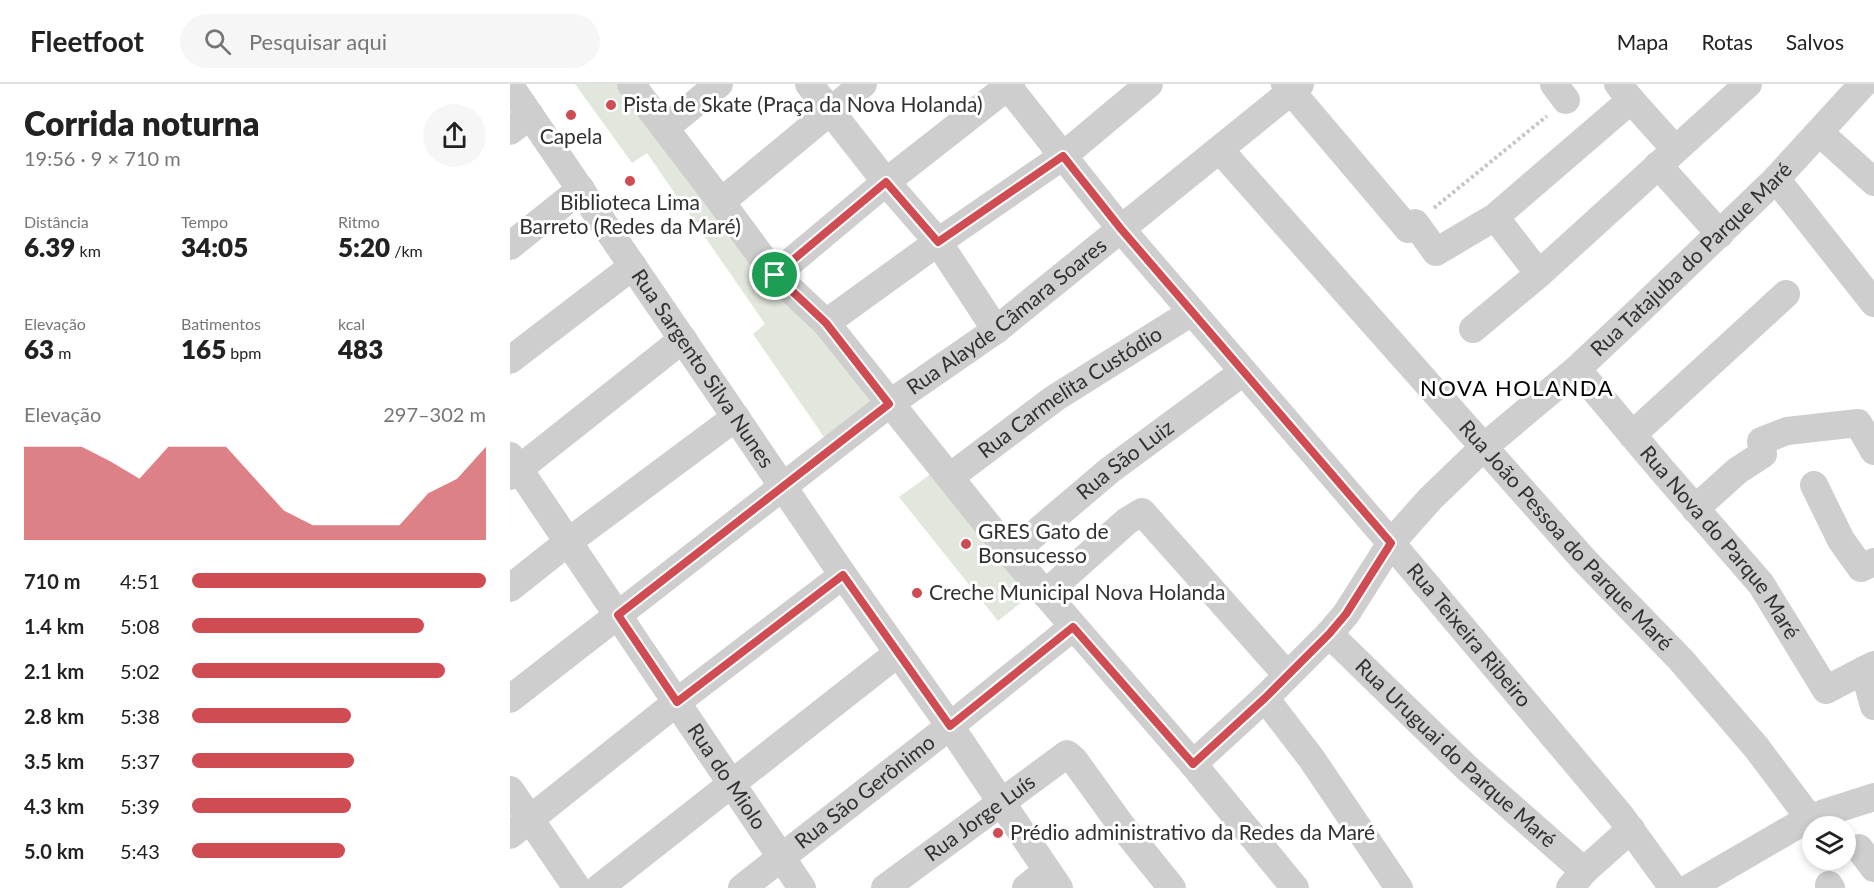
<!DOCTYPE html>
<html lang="pt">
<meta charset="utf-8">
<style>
body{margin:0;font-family:Lato,sans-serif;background:#f6f6f6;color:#222;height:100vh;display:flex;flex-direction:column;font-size:22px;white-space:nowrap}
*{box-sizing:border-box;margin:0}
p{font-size:20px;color:#767676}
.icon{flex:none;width:33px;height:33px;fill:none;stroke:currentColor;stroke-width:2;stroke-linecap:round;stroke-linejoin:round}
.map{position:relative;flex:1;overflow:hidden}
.drawer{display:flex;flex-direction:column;background:#fff;width:510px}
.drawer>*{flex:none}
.buttons{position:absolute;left:1292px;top:732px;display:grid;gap:12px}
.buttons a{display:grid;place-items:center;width:54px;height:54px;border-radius:50%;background:#fff;box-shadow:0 3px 9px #0003;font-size:30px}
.pin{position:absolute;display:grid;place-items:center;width:51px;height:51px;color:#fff;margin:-26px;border:3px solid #fff;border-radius:50%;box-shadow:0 2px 6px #0007}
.round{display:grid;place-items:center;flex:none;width:63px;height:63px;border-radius:32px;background:#f6f6f6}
.headline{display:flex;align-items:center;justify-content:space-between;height:102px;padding:0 24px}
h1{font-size:33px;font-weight:800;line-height:45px}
.stats{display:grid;grid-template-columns:repeat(3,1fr);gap:9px;height:102px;padding:6px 24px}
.stats div{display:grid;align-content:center}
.stats b{font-size:26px;font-weight:800}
.stats small{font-size:16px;font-weight:400}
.stats p{font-size:16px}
.chart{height:168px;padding:12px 24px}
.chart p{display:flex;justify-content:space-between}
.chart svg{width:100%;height:108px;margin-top:6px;fill:#d04c53;opacity:.7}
ul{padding:0 24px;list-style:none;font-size:20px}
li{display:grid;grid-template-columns:96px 72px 1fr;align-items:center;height:45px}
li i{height:15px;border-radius:8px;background:#d04c53}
header{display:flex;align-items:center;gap:36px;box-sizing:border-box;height:84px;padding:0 30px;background:#fff;border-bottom:2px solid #e0e0e0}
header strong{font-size:28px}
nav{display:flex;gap:33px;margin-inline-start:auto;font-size:21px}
.search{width:420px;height:54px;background:#f6f6f6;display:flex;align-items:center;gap:15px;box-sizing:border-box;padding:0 21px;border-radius:33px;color:#767676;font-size:22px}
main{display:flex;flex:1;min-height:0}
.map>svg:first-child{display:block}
</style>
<header>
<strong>Fleetfoot</strong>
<div class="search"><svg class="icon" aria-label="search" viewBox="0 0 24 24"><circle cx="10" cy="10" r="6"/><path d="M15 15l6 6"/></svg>Pesquisar aqui</div>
<nav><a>Mapa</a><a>Rotas</a><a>Salvos</a></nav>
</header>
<main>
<section class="drawer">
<div class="headline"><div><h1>Corrida noturna</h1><p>19:56 · 9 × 710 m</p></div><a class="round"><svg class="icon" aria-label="share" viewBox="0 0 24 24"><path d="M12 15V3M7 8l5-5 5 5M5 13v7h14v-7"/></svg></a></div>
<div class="stats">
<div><p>Distância</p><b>6.39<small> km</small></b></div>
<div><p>Tempo</p><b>34:05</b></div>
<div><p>Ritmo</p><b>5:20<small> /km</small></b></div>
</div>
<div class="stats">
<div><p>Elevação</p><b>63<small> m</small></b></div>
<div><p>Batimentos</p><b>165<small> bpm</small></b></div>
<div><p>kcal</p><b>483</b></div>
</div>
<div class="chart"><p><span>Elevação</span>297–302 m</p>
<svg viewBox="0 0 160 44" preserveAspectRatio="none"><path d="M0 44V6L10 6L20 6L30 12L40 19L50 6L60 6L70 6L80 19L90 32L100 38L110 38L120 38L130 38L140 25L150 19L160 6V44z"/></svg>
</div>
<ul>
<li><b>710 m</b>4:51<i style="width:100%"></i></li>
<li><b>1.4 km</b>5:08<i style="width:79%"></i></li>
<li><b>2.1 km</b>5:02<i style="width:86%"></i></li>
<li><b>2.8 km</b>5:38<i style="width:54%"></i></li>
<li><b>3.5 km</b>5:37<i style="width:55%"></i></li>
<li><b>4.3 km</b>5:39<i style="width:54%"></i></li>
<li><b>5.0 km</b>5:43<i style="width:52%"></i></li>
</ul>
</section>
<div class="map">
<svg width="1364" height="804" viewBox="0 0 1364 804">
<rect width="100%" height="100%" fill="#fff"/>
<path fill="#e1e7dc" d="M 65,0 L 114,0 L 370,317 L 316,356 L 243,250 L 255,240 L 137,69 L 122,79 Z
M 426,386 L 524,508 L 488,537 L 389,413 Z"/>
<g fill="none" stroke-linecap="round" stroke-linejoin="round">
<path stroke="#c5c5c5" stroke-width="4" stroke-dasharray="3 3" stroke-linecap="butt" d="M 924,124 L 1037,32"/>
<g stroke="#cecece" stroke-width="28">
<path d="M 121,0 L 211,118 L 265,191 L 316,239 L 501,470 L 683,680 L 785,804"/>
<path d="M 299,0 L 376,98 L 428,158 L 486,246"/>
<path id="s1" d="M 496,0 L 611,145 L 881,459 L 1110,731 L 1163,804"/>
<path d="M 775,0 L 898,145"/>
<path d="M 1044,0 L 1056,16"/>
<path id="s2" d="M 0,2 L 333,491 L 440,642 L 549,804"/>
<path d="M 1121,16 L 1165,65"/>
<path d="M 155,44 L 209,0"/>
<path d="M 0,47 L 20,31"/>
<path d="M 1310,49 L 1364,98"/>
<path id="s3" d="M 710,66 L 1075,477 L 1171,576 L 1246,663 L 1300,735"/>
<path d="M 1148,81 L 1210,150"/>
<path d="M 1266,95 L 1364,219"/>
<path d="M 211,118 L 353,0"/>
<path d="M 985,133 L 1029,190"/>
<path d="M 905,139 L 926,168 L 985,133 L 1121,16 L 1108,0"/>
<path d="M 0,162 L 71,105"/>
<path d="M 265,191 L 376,98 L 501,0"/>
<path d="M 316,239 L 428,158 L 553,72 L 639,0"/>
<path d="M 963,245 L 1029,190 L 1238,0"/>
<path d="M 0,276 L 123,182"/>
<path id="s4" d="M 1067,285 L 1151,385 L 1251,500 L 1316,606 L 1354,586"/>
<path d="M 1122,351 L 1276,210"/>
<path id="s5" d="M 0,372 L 292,804"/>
<path d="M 0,392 L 173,255"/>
<path id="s6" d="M 440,393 L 545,314 L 682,228"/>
<path d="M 1304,401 L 1331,456 L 1351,484 L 1364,478"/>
<path d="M 1185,425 L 1227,387 L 1253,370 L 1251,357 L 1277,347 L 1348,339 L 1364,367"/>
<path id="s7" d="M 501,470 L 600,386 L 733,288"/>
<path d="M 0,504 L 58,458 L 226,333"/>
<path d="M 535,510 L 617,437 L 632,428 L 777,591"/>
<path id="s8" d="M 819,550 L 958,685 L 1074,787"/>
<path d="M 1364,581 L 1354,586 L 1364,622"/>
<path d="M 755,614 L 801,674 L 889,804"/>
<path id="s9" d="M 0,615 L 379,320 L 486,246 L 790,0"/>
<path id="s10" d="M 683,680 L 755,614 L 819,550 L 836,530 L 881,459 L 920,415 L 975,362 L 1067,285 L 1133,223 L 1266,95 L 1353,0"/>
<path d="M 0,706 L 67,804"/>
<path d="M 0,751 L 167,618 L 333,491"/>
<path d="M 1349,764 L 1364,784"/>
<path d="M 1319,801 L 1321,804"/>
<path d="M 89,804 L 388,569"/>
<path id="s11" d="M 232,804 L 440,642 L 563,543"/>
<path id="s12" d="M 375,804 L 557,670 L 564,676 L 611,741 L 662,804"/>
<path d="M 516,804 L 537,787"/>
<path d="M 1060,804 L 1074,787 L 1121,745"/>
<path d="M 1179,804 L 1291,739 L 1314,729 L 1364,713"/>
</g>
</g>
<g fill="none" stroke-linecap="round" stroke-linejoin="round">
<defs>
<path id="route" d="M 553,72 L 611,145 L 881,459 L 836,530 L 819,550 L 755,614 L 683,680 L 563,543 L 440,642 L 333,491 L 167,618 L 108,531 L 379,320 L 316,239 L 265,191 L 376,98 L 428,158 Z"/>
</defs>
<use href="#route" stroke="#fff" stroke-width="12"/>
<use href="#route" stroke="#d04c53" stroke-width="8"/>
</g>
<g fill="#d04c53" stroke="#fff" stroke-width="2">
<circle cx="101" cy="21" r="6"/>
<circle cx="61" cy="31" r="6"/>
<circle cx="120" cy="97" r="6"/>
<circle cx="456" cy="460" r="6"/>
<circle cx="407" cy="509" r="6"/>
<circle cx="488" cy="749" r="6"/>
</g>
<g text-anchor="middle" stroke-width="6" stroke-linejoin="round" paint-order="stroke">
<g font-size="21" fill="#313131" stroke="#fff" text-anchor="start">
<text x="113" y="28">Pista de Skate (Praça da Nova Holanda)</text>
<text x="61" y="60" text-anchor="middle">Capela</text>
<text x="120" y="126" text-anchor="middle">Biblioteca Lima<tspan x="120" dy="24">Barreto (Redes da Maré)</tspan></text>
<text x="468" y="455">GRES Gato de<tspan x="468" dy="24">Bonsucesso</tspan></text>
<text x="419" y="516">Creche Municipal Nova Holanda</text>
<text x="500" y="756">Prédio administrativo da Redes da Maré</text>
</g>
<g font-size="21" fill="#313131" stroke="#fff">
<text dy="7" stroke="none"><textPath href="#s10" startOffset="712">Rua Tatajuba do Parque Maré</textPath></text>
<text dy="7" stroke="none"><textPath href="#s9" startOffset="627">Rua Alayde Câmara Soares</textPath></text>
<text dy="7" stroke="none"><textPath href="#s2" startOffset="342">Rua Sargento Silva Nunes</textPath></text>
<text dy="7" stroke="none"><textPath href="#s6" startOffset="147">Rua Carmelita Custódio</textPath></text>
<text dy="7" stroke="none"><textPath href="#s7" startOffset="148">Rua São Luiz</textPath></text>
<text dy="7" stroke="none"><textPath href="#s3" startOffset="518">Rua João Pessoa do Parque Maré</textPath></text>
<text dy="7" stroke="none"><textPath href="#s4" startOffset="225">Rua Nova do Parque Maré</textPath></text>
<text dy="7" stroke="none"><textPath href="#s1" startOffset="720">Rua Teixeira Ribeiro</textPath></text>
<text dy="7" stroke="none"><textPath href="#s8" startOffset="174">Rua Uruguai do Parque Maré</textPath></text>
<text dy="7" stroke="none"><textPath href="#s5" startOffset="387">Rua do Miolo</textPath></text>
<text dy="7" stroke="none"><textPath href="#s11" startOffset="156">Rua São Gerônimo</textPath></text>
<text dy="7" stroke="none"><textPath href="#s12" startOffset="118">Rua Jorge Luís</textPath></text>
</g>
<g font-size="22" letter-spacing="1.5" fill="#000" stroke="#fff">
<text x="1007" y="312">NOVA HOLANDA</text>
</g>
</g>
</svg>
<div class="buttons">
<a><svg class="icon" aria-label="layers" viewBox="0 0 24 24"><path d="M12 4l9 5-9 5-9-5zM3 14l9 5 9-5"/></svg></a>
</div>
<div class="pin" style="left:265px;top:191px;background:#1e9e55"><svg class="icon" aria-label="arrive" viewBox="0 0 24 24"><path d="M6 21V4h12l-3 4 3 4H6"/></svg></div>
</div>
</main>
